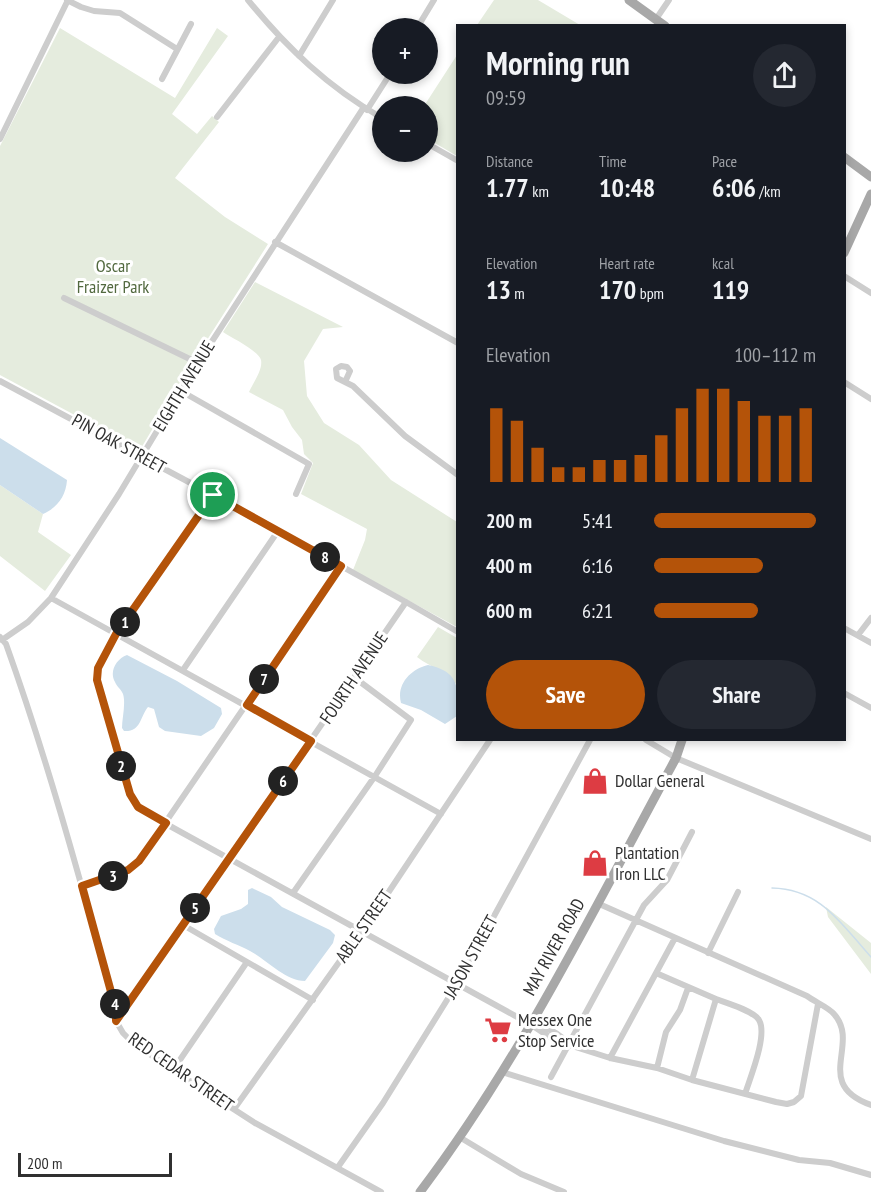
<!DOCTYPE html>
<meta charset="utf-8">
<style>
body{margin:0;font-family:"PT Sans Narrow",sans-serif;background:#242831;color:#f1f3f6;height:100vh;display:flex;flex-direction:column;font-size:22px;white-space:nowrap}
*{box-sizing:border-box;margin:0}
p{font-size:20px;color:#9ea1a6}
.icon{flex:none;width:33px;height:33px;fill:none;stroke:currentColor;stroke-width:2;stroke-linecap:round;stroke-linejoin:round}
.map{position:relative;flex:1;overflow:hidden}
.side{position:absolute;left:456px;top:24px;width:390px;height:717px;display:flex;flex-direction:column;background:#171b24;border-radius:0px;box-shadow:0 3px 9px #0003}
.side>*{flex:none}
.fabs{position:absolute;left:372px;top:18px;display:grid;gap:12px}
.fabs a{display:grid;place-items:center;width:66px;height:66px;border-radius:50%;background:#171b24;box-shadow:0 3px 9px #0003;font-size:30px}
.scale{position:absolute;left:18px;bottom:15px;width:154px;box-sizing:border-box;padding-left:6px;border:3px solid #303030;border-top:0;font-size:16px;line-height:21px;white-space:nowrap;color:#303030;-webkit-text-stroke:4px #fff;paint-order:stroke}
.pin{position:absolute;display:grid;place-items:center;width:51px;height:51px;color:#fff;margin:-26px;border:3px solid #fff;border-radius:50%;box-shadow:0 2px 6px #0007}
.km{position:absolute;width:30px;height:30px;margin:-15px;border-radius:50%;background:#222;color:#fff;font-size:16px;line-height:30px;text-align:center}
.round{display:grid;place-items:center;flex:none;width:63px;height:63px;border-radius:32px;background:#242831}
.head{display:flex;align-items:center;justify-content:space-between;height:102px;padding:0 30px}
h1{font-size:33px;font-weight:700;line-height:45px}
.metrics{display:grid;grid-template-columns:repeat(3,1fr);gap:9px;height:102px;padding:6px 30px}
.metrics div{display:grid;align-content:center}
.metrics b{font-size:26px;font-weight:700}
.metrics small{font-size:16px;font-weight:400}
.metrics p{font-size:16px}
.chart{height:168px;padding:12px 30px}
.chart p{display:flex;justify-content:space-between}
.chart svg{width:100%;height:108px;margin-top:6px;stroke:#b45309;stroke-width:6}
.action{display:flex;gap:12px;margin-top:auto;padding:12px 30px}
.action a{flex:1;height:69px;border-radius:36px;background:#b45309;color:#fff;font-size:24px;font-weight:700;line-height:69px;text-align:center}
.action a+a{background:#242831;color:#f1f3f6}
ul{padding:0 30px;list-style:none;font-size:20px}
li{display:grid;grid-template-columns:96px 72px 1fr;align-items:center;height:45px}
li i{height:15px;border-radius:8px;background:#b45309}
.map>svg:first-child{display:block}
</style>
<div class="map">
<svg width="871" height="1192" viewBox="0 0 871 1192">
<rect width="100%" height="100%" fill="#fff"/>
<path fill="#e5ecde" d="M 494,0 L 538,0 L 580,25 L 477,25 Z
M 60,28 L 175,98 L 217,28 L 228,36 L 172,114 L 197,134 L 212,116 L 219,122 L 175,178 L 225,217 L 268,244 L 179,384 L 140,450 L 0,375 L 0,146 Z
M 457,55 L 457,156 L 428,139 L 428,106 L 424,106 Z
M 255,282 L 343,327 L 323,329 L 304,361 L 307,396 L 324,423 L 359,445 L 391,480 L 457,522 L 457,627 L 353,570 L 365,540 L 367,529 L 301,494 L 313,463 L 304,454 L 302,440 L 292,427 L 283,410 L 249,392 C 253,383 263,370 261,360 C 259,351 232,338 223,332 Z
M 0,485 L 43,514 L 38,532 L 71,555 L 45,591 L 0,556 Z
M 438,627 L 457,638 L 457,685 C 445,668 432,669 417,657 Z
M 826,907 L 871,943 L 871,974 L 828,917 Z"/>
<path fill="#ccdeeb" d="M 0,438 L 67,480 C 66,496 57,508 43,514 L 0,485 Z
M 127,655 L 177,681 L 221,708 L 222,714 L 214,728 L 201,736 L 165,731 L 159,727 L 154,709 L 148,707 C 140,717 141,732 124,731 L 122,728 C 122,718 126,704 123,694 C 121,689 117,687 115,682 C 109,672 116,659 127,655 Z
M 428,665 C 461,672 458,689 457,716 L 445,724 L 421,710 L 401,703 C 396,684 411,669 428,665 Z
M 252,888 L 271,897 L 282,907 L 330,930 L 335,935 L 333,943 L 305,981 C 285,981 267,960 250,951 C 239,945 226,941 215,934 L 214,929 L 221,916 L 241,909 L 248,904 L 248,890 Z"/>
<g fill="none" stroke-linecap="round" stroke-linejoin="round">
<path stroke="#ccdeeb" stroke-width="1.5" d="M 772,888 C 821,889 841,924 871,957"/>
<path stroke="#cdcdcd" stroke-width="6" d="M 67,0 L 81,7 L 94,11 L 120,13 L 177,49
M 248,0 C 287,48 328,87 382,118
M 656,19 L 669,0
M 417,28 L 434,0
M 299,56 L 333,0
M 162,79 L 191,24
M 367,110 L 390,74
M 217,117 L 279,37
M 0,139 L 68,0
M 428,144 L 458,161
M 275,242 L 458,343
M 844,276 L 871,293
M 64,298 L 198,363
M 0,381 L 213,495 L 406,602 L 458,632
M 345,382 L 350,371 L 347,367 L 341,366 L 336,369 L 337,378 L 353,386 L 405,436 L 458,475
M 844,382 L 871,399
M 181,391 L 309,464 L 296,494
M 213,495 L 116,634 L 98,668 L 97,680 L 130,794 L 138,807 L 159,820 L 530,1024 L 554,1040 L 569,1045 C 561,1034 544,1025 530,1024
M 51,598 L 441,814
M 844,628 L 871,643
M 858,635 L 871,618
M 0,637 L 6,644 C 49,764 82,887 116,1010 L 116,1021 L 123,1033 L 132,1042 L 173,1070 L 255,1123 L 381,1192
M 2,640 L 28,622 L 51,598 L 119,494 L 198,363 L 364,107
M 183,670 L 278,531
M 844,693 L 871,708
M 646,740 L 676,758 L 871,839
M 82,886 L 128,870 L 139,861 L 341,566
M 293,893 L 375,776 L 411,720 L 355,678
M 597,903 L 807,996 C 815,1002 828,1007 834,1014 C 861,1044 812,1084 871,1105
M 183,925 L 313,1000
M 708,953 L 738,892
M 656,973 L 716,999 L 692,1080
M 716,999 C 727,1003 754,1011 759,1020 C 768,1035 750,1078 745,1094
M 117,1021 L 406,602
M 569,1045 L 610,1058 L 657,1068 L 692,1080 L 776,1102 L 787,1104 L 794,1102 L 801,1096 L 818,1004
M 610,1058 L 675,938
M 657,1068 L 666,1032 L 680,1010 L 688,988
M 173,1070 L 247,962
M 502,1072 L 724,1141 L 799,1160 L 830,1163 L 871,1175
M 551,1077 L 644,905 L 667,880 L 692,832
M 234,1109 L 382,902 L 490,740
M 461,1138 L 521,1174 L 564,1192
M 338,1167 L 383,1103 L 457,984 L 590,740"/>
<path stroke="#a8a8a8" stroke-width="9" d="M 629,0 L 665,26
M 844,157 L 871,177
M 844,253 L 871,194
M 420,1192 C 522,1058 596,905 676,758 L 682,740"/>
</g>
<g fill="none" stroke-linecap="round" stroke-linejoin="round">
<defs>
<path id="route" d="M 213,495 L 341,566 L 247,705 L 311,741 L 116,1021 L 116,1010 L 82,886 L 128,870 L 139,861 L 166,823 L 138,807 L 130,794 L 97,680 L 98,668 L 116,634 Z"/>
</defs>
<use href="#route" stroke="#fff" stroke-width="12"/>
<use href="#route" stroke="#b45309" stroke-width="8"/>
</g>
<defs>
<symbol id="shop-bare" viewBox="-9 -9 18 18"><path d="M-5-2.5h2.3a2.7 3.5 0 0 1 5.4 0H5L5.5 6h-11ZM-1.5-2.5h3a1.5 2.3 0 0 0-3 0Z" fill="#dd3c43" stroke="#fff" stroke-width="2.5" paint-order="stroke"/></symbol>
<symbol id="supermarket-bare" viewBox="-9 -9 18 18"><path d="M-6-5.5h2.5l.6 2H6L4.5 2H-2.5L-4.4-4H-6ZM-1.5 3.2a1.3 1.3 0 1 0 .1 0ZM3 3.2a1.3 1.3 0 1 0 .1 0Z" fill="#dd3c43" stroke="#fff" stroke-width="2.5" paint-order="stroke"/></symbol>
</defs>
<g fill-rule="evenodd">
<use href="#shop-bare" x="576" y="762" width="38" height="38"/>
<use href="#shop-bare" x="576" y="844" width="38" height="38"/>
<use href="#supermarket-bare" x="479" y="1011" width="38" height="38"/>
</g>
<g text-anchor="middle" stroke-width="6" stroke-linejoin="round" paint-order="stroke">
<g font-size="18" fill="#52693f" stroke="#fff">
<text x="113" y="272">Oscar<tspan x="113" dy="21">Fraizer Park</tspan></text>
</g>
<g font-size="18" fill="#303030" stroke="#fff">
<text transform="translate(184 386) rotate(-59)" y="6">EIGHTH AVENUE</text>
<text transform="translate(119 444) rotate(29)" y="6">PIN OAK STREET</text>
<text transform="translate(354 678) rotate(-56)" y="6">FOURTH AVENUE</text>
<text transform="translate(364 926) rotate(-55)" y="6">ABLE STREET</text>
<text transform="translate(554 947) rotate(-61)" y="6">MAY RIVER ROAD</text>
<text transform="translate(471 957) rotate(-61)" y="6">JASON STREET</text>
<text transform="translate(181 1072) rotate(35)" y="6">RED CEDAR STREET</text>
</g>
<g font-size="18" fill="#303030" stroke="#fff" text-anchor="start">
<text x="615" y="787">Dollar General</text>
<text x="615" y="859">Plantation<tspan x="615" dy="21">Iron LLC</tspan></text>
<text x="518" y="1026">Messex One<tspan x="518" dy="21">Stop Service</tspan></text>
</g>
</g>
</svg>
<div class="fabs">
<a>+</a>
<a>−</a>
</div>
<div class="scale">200 m</div>
<div class="pin" style="left:213px;top:495px;background:#1e9e55"><svg class="icon" aria-label="arrive" viewBox="0 0 24 24"><path d="M6 21V4h12l-3 4 3 4H6"/></svg></div>
<b class="km" style="left:125px;top:622px">1</b>
<b class="km" style="left:121px;top:766px">2</b>
<b class="km" style="left:113px;top:876px">3</b>
<b class="km" style="left:115px;top:1004px">4</b>
<b class="km" style="left:195px;top:908px">5</b>
<b class="km" style="left:283px;top:781px">6</b>
<b class="km" style="left:264px;top:679px">7</b>
<b class="km" style="left:325px;top:557px">8</b>
<section class="side">
<div class="head"><div><h1>Morning run</h1><p>09:59</p></div><a class="round"><svg class="icon" aria-label="share" viewBox="0 0 24 24"><path d="M12 15V3M7 8l5-5 5 5M5 13v7h14v-7"/></svg></a></div>
<div class="metrics">
<div><p>Distance</p><b>1.77<small> km</small></b></div>
<div><p>Time</p><b>10:48</b></div>
<div><p>Pace</p><b>6:06<small> /km</small></b></div>
</div>
<div class="metrics">
<div><p>Elevation</p><b>13<small> m</small></b></div>
<div><p>Heart rate</p><b>170<small> bpm</small></b></div>
<div><p>kcal</p><b>119</b></div>
</div>
<div class="chart"><p><span>Elevation</span>100–112 m</p>
<svg viewBox="0 0 160 44" preserveAspectRatio="none"><path d="M5 44V14M15 44V19M25 44V30M35 44V38M45 44V38M55 44V35M65 44V35M75 44V33M85 44V25M95 44V14M105 44V6M115 44V6M125 44V11M135 44V17M145 44V17M155 44V14"/></svg>
</div>
<ul>
<li><b>200 m</b>5:41<i style="width:100%"></i></li>
<li><b>400 m</b>6:16<i style="width:67%"></i></li>
<li><b>600 m</b>6:21<i style="width:64%"></i></li>
</ul>
<div class="action"><a>Save</a><a>Share</a></div>
</section>
</div>
